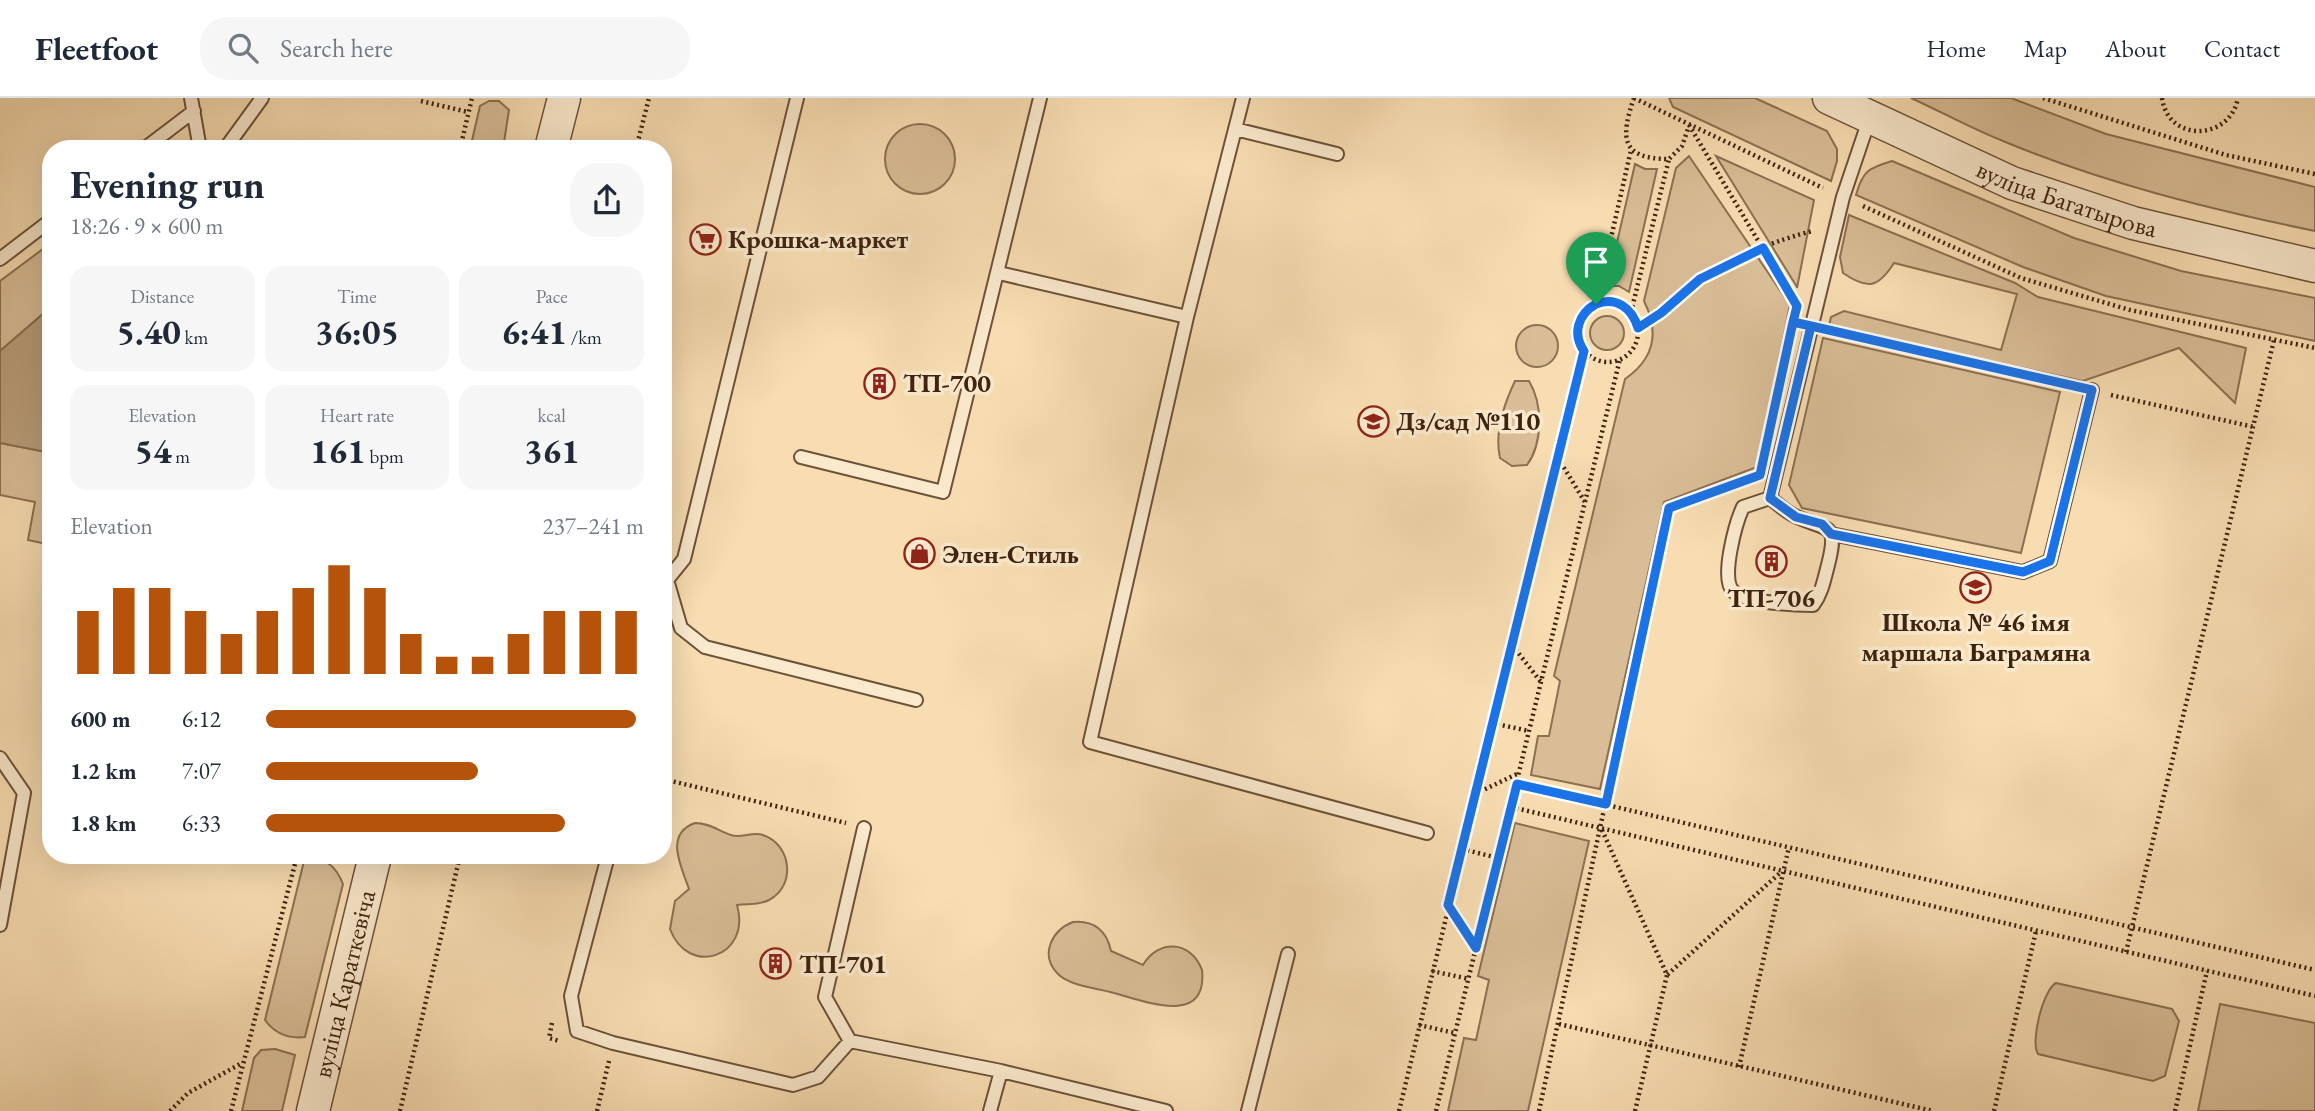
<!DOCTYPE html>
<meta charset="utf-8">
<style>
body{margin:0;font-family:"EB Garamond",serif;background:#f6f6f7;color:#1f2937;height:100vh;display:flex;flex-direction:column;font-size:26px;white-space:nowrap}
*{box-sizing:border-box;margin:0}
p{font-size:23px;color:#747a83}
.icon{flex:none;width:38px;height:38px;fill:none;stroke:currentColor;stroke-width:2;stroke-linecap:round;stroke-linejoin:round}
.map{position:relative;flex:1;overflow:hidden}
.side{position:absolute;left:42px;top:42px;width:630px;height:724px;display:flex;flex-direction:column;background:#fff;border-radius:28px;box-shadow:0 7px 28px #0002}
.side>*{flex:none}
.pin{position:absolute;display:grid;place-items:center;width:60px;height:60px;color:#fff;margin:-72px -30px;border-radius:50% 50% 50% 0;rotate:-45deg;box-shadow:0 0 7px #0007}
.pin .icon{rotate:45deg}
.round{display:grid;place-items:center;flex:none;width:74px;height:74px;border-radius:28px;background:#f6f6f7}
.headline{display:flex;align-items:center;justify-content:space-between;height:119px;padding:0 28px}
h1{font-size:38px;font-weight:700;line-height:52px}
.stats{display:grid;grid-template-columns:repeat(3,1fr);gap:10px;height:119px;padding:7px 28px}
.stats div{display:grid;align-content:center;border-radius:18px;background:#f6f6f7;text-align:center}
.stats b{font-size:35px;font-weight:700}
.stats small{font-size:19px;font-weight:400}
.stats p{font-size:19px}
.chart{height:196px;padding:14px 28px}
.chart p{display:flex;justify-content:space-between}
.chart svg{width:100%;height:126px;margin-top:7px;stroke:#b45309;stroke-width:6}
ul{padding:0 28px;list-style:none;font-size:23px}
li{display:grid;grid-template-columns:112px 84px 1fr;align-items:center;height:52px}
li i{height:18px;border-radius:9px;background:#b45309}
header{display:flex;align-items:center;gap:42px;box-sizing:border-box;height:98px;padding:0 35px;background:#fff;border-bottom:2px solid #e0e1e3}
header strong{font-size:33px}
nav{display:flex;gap:38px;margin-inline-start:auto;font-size:24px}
.search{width:490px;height:63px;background:#f6f6f7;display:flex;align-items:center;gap:18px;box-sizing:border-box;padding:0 24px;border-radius:28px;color:#747a83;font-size:26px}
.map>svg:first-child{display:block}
</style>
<header>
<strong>Fleetfoot</strong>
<div class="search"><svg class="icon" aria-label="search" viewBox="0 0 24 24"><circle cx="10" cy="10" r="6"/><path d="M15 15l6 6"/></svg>Search here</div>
<nav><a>Home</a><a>Map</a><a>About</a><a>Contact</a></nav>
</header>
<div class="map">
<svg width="2315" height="1013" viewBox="0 0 2315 1013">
<rect width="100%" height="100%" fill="#f8ddb2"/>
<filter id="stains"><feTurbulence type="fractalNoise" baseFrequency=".00286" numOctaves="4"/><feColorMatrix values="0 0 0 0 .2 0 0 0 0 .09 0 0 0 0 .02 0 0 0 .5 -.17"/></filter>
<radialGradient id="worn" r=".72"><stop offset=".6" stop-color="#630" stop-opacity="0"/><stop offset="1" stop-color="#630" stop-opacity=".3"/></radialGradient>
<path fill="#d9bd96" stroke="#8c7052" stroke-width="2" d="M 1669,0 L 1755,0 L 1827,33 L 1837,51 L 1837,63 L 1831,83 L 1673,9 Z
M 1911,0 L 2011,0 L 2106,36 L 2315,89 L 2315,133 C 2209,111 2103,85 2003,43 C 1972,31 1942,14 1911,0 Z
M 489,3 L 499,3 L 509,12 L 503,51 L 470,51 L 480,8 Z
M885 61a35 35 0 1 1 70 0a35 35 0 1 1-70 0Z
M 1689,58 L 1790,207 L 1757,369 L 1664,404 L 1600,691 L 1531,677 L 1538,638 L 1549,638 L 1560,583 L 1554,578 L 1625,281 C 1654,261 1660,235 1644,203 L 1676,70 Z
M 1716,58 L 1814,102 L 1797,190 L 1797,189 Z
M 1892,63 L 2074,140 L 2181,173 L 2315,200 L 2315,243 L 2106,198 L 2023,169 L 1856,97 C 1863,72 1869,70 1892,63 Z
M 1635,66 L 1645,71 L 1657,71 L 1629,194 L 1619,188 L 1607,188 Z
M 1849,117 L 2015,185 L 2038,199 L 2246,250 L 2235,305 L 2179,250 L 2083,283 L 1829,228 L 1831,219 L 1844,213 L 2001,252 L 2017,196 L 1894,165 C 1878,190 1868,192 1843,175 L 1840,159 Z
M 51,145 L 51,209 L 0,253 L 0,183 Z
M1590 235a17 17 0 1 1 34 0a17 17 0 1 1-34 0Z
M1516 248a21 21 0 1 1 42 0a21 21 0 1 1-42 0Z
M 1823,240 L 2060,294 L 2021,455 L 1802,410 L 1789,387 Z
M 1515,283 L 1529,283 C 1543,306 1543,345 1527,367 L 1512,368 L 1500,360 C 1494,334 1504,306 1515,283 Z
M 0,345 L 46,354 L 51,351 L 51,447 L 28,442 L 35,404 L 0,397 Z
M 695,725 C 710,725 718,733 731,737 C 741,741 752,733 763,737 C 792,747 796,788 769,802 C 758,808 748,805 737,807 C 752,859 688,880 670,831 L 675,803 L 689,791 C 681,768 664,736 695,725 Z
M 1515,725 L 1589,743 L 1528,1013 L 1448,1013 L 1464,940 L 1476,942 L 1489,882 L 1478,878 Z
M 305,759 C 325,759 336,768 343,786 L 305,939 C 288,941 275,936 265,922 Z
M 1073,824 C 1094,822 1107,833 1111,853 L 1143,867 C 1158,841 1191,842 1202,872 C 1208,929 1144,903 1114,895 C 1097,890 1070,888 1058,876 C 1039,857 1052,832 1073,824 Z
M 2056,885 L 2172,911 L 2179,923 L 2165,978 L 2153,983 L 2038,956 C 2030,944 2043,892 2056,885 Z
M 2220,906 L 2315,925 L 2315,1013 L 2198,1013 Z
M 275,951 L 295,957 L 282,1013 L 242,1013 L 254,960 L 261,952 Z"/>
<path fill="#b99e7b" stroke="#886d50" stroke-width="2" d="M 51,209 L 51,352 L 46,354 L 0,345 L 0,253 Z"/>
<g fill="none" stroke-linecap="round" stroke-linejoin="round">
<defs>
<path id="service" d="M 191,0 L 200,51
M 1243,0 L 1187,219 L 1090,644 L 1427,735
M 1235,31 L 1337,56
M 144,51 L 194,13
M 225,51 L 262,0
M 0,161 L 51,122
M 999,175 L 1187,219
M 801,359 L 943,394 L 1040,0
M 1770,400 L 1843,99 L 1870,19
M 1770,400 C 1778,406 1787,415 1797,419 C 1828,433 1839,424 1828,467 C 1824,482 1822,495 1813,507 C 1797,507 1744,505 1733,493 C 1720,481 1736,424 1743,409 Z
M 1831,436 L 2023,474 L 2050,463 L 2092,292
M 667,482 L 684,461 L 797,0
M 667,482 L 681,530 L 705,549 L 916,602
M 0,660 L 24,695 L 0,827
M 608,758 L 571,898 L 577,933 L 613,945 L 793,987 L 818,979 L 850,943 L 1001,973
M 850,943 L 825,899 L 864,730
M 990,1013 L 1001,973 L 1166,1013
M 1248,1013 L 1288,856"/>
<g id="tertiary">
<path id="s1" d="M 1829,0 L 2012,85 L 2133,125 L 2315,168"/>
<path d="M 551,51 L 564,0"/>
<path id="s2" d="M 313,1013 L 375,758"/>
</g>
</defs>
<use href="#service" stroke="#6d5238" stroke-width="16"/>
<use href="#tertiary" stroke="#6d5238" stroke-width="35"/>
<path stroke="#3f230f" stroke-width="4.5" stroke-dasharray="2 3.5" stroke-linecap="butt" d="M 1634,0 L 1823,90
M 1634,0 C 1620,40 1621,61 1669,61 L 1682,48 L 1689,28
M 2043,0 L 2226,57 L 2315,76
M 2162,0 C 2168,45 2230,43 2238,0
M 421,3 L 468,14
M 1689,27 L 1796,206
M 460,51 L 472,0
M 636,51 L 649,0
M 1863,108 L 2021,180 L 2130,212 L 2315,250
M1578 234a30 30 0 1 1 60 0a30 30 0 1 1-60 0Z
M 1596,206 L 1631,52
M 1631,214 L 1669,61
M 1638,230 C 1660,215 1678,198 1698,182 C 1725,162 1779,141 1813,133
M 1832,233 L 2072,288
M 2111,297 L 2254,329
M 1558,360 L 1585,404
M 1512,547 L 1541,584
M 1492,625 L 1529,633
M 663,681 L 846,725
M 1517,686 L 2315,872
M 1475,696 L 1519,675
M 1511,709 L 2315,898
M 1602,732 L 1667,877 L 1781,774
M 1462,751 L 1498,760
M 1449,808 L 1477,850
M 2126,854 L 2274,242
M 1432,873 L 1469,881
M 552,925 L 549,940 L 559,943
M 1559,926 L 1933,1013
M 1419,927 L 1455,935
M 1739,969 L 1789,749
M 170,1013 L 188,995 L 242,965
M 231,1013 L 297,758
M 400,1013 L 460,758
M 597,1013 L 609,963
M 1399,1013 L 1584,253
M 1436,1013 L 1620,261
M 1539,1013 L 1669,410 L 1736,386
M 1635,1013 L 1667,877
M 1994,1013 L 2036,833
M 2175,1013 L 2207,873"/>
<use href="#service" stroke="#fae9cd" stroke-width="12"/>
<use href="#tertiary" stroke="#fae9cd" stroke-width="32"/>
</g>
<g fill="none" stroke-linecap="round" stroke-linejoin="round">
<defs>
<path id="route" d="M 1596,206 C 1578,216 1572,236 1584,253 L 1448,807 L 1476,850 L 1517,686 L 1606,706 L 1669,410 L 1760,377 L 1793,224 L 1811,228 L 2092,292 L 2050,463 L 2023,474 L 1831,436 L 1822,426 L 1796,419 L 1770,400 L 1811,228 L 1793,224 L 1797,208 L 1763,150 L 1700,181 L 1661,215 L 1638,230 C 1632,210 1616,198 1596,206"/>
</defs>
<use href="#route" stroke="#fff" stroke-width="14"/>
<use href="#route" stroke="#1a73e8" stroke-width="9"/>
</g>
<defs>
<symbol id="supermarket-ring" viewBox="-11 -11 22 22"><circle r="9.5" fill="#fae9cd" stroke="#8f2418" stroke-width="1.5"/><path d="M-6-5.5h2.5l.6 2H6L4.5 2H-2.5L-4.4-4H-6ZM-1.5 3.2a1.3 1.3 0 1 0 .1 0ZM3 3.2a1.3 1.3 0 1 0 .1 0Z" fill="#8f2418"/></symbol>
<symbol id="building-ring" viewBox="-11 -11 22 22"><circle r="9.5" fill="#fae9cd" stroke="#8f2418" stroke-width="1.5"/><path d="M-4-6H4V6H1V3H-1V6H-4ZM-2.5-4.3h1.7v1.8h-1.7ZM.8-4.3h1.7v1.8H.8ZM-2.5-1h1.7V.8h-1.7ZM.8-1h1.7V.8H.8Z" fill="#8f2418"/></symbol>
<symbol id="school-ring" viewBox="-11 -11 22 22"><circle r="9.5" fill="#fae9cd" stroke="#8f2418" stroke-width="1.5"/><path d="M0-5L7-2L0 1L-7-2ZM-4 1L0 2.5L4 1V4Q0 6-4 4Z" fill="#8f2418"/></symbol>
<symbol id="shop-ring" viewBox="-11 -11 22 22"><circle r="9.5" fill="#fae9cd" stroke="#8f2418" stroke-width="1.5"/><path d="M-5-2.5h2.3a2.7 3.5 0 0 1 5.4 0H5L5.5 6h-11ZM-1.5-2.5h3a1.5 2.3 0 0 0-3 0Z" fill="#8f2418"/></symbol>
</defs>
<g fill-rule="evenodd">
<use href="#supermarket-ring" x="688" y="124" width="35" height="35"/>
<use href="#building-ring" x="862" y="268" width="35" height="35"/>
<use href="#school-ring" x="1356" y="306" width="35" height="35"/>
<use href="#shop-ring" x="902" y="438" width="35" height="35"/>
<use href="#building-ring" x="1754" y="446" width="35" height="35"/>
<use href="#school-ring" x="1958" y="472" width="35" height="35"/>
<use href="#building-ring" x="758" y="848" width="35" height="35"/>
</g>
<g text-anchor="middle" stroke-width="7" stroke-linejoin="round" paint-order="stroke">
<g font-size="26" fill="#3f230f" stroke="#fae9cd">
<text dy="9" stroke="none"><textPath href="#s1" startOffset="259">вуліца Багатырова</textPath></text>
<text dy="9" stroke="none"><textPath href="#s2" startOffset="131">вуліца Караткевіча</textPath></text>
</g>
<g font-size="26" font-weight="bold" fill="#3f230f" stroke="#fae9cd" text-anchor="start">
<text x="728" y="150">Крошка-маркет</text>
<text x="903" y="294">ТП-700</text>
<text x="1396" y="332">Дз/сад №110</text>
<text x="942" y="465">Элен-Стиль</text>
<text x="1771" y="509" text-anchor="middle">ТП-706</text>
<text x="1976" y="533" text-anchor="middle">Школа № 46 імя<tspan x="1976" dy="30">маршала Баграмяна</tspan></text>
<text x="799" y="875">ТП-701</text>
</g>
</g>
<rect width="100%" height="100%" filter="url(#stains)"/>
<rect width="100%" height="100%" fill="url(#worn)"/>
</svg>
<div class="pin" style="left:1596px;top:206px;background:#1e9e55"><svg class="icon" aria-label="arrive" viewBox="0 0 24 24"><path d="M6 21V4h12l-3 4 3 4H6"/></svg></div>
<section class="side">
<div class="headline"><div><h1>Evening run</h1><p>18:26 · 9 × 600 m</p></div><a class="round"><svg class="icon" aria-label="share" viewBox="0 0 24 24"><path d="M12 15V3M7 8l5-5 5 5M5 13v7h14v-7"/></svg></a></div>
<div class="stats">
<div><p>Distance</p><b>5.40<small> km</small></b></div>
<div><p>Time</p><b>36:05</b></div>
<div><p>Pace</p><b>6:41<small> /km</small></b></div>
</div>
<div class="stats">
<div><p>Elevation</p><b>54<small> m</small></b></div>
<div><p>Heart rate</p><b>161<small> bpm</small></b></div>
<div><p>kcal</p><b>361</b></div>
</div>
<div class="chart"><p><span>Elevation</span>237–241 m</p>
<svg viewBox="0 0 160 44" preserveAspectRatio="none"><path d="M5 44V22M15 44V14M25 44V14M35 44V22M45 44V30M55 44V22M65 44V14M75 44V6M85 44V14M95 44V30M105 44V38M115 44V38M125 44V30M135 44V22M145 44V22M155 44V22"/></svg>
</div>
<ul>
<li><b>600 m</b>6:12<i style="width:98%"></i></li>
<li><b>1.2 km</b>7:07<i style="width:56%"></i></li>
<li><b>1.8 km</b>6:33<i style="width:79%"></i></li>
</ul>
</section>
</div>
